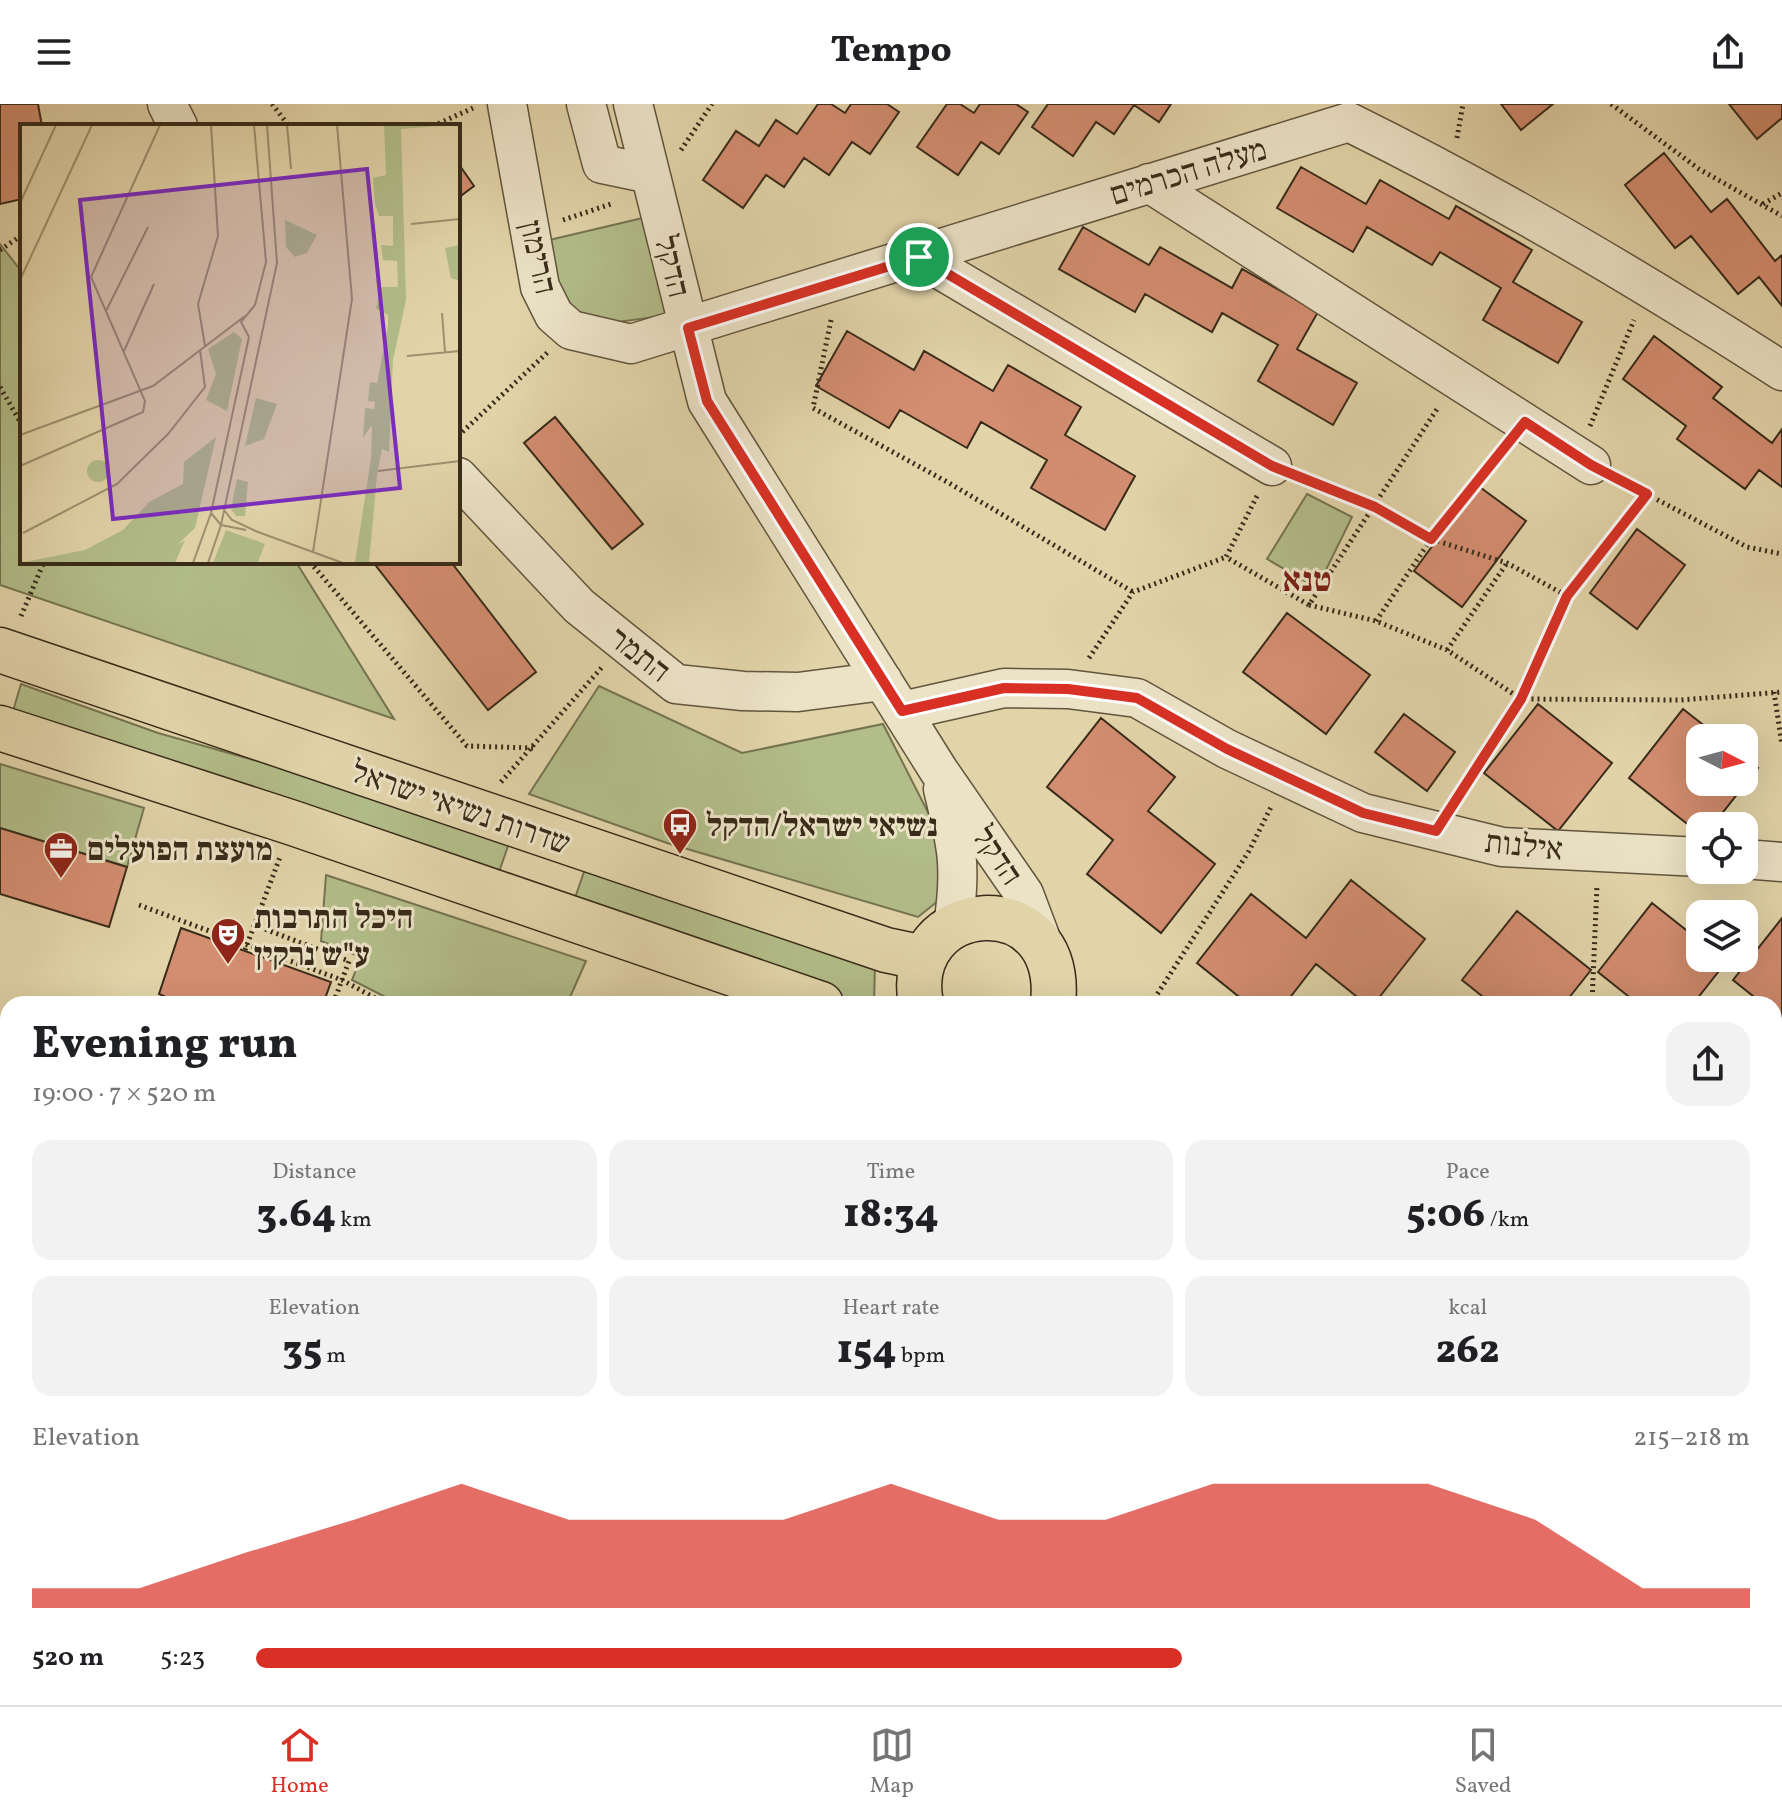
<!DOCTYPE html>
<meta charset="utf-8">
<style>
body{margin:0;font-family:Vollkorn,"Frank Ruhl Libre",serif;background:#f2f2f2;color:#202124;height:100vh;display:flex;flex-direction:column;font-size:30px;white-space:nowrap}
*{box-sizing:border-box;margin:0}
p{font-size:26px;color:#757577}
.icon{flex:none;width:44px;height:44px;fill:none;stroke:currentColor;stroke-width:2;stroke-linecap:round;stroke-linejoin:round}
.map{position:relative;flex:1;overflow:hidden}
.sheet{position:absolute;left:0px;top:892px;width:1782px;height:710px;display:flex;flex-direction:column;background:#fff;border-radius:24px 24px 0 0;box-shadow:0 8px 32px #0002}
.sheet>*{flex:none}
.needle{width:52px;rotate:96deg}
.tools{position:absolute;left:1686px;top:620px;display:grid;gap:16px}
.tools a{display:grid;place-items:center;width:72px;height:72px;border-radius:16px;background:#fff;box-shadow:0 8px 32px #0002;font-size:40px}
.pin{position:absolute;display:grid;place-items:center;width:68px;height:68px;color:#fff;margin:-34px;border:4px solid #fff;border-radius:50%;box-shadow:0 2px 8px #0007}
.round{display:grid;place-items:center;flex:none;width:84px;height:84px;border-radius:24px;background:#f2f2f2}
.headline{display:flex;align-items:center;justify-content:space-between;height:136px;padding:0 32px}
h1{font-size:44px;font-weight:800;line-height:60px}
.metrics{display:grid;grid-template-columns:repeat(3,1fr);gap:12px;height:136px;padding:8px 32px}
.metrics div{display:grid;align-content:center;border-radius:20px;background:#f2f2f2;text-align:center}
.metrics b{font-size:40px;font-weight:800}
.metrics small{font-size:22px;font-weight:400}
.metrics p{font-size:22px}
.chart{height:224px;padding:16px 32px}
.chart p{display:flex;justify-content:space-between}
.chart svg{width:100%;height:144px;margin-top:8px;fill:#d93025;opacity:.7}
ul{padding:0 32px;list-style:none;font-size:26px}
li{display:grid;grid-template-columns:128px 96px 1fr;align-items:center;height:60px}
li i{height:20px;border-radius:10px;background:#d93025}
header{display:flex;justify-content:space-between;align-items:center;height:104px;padding:0 32px;background:#fff;font-size:36px;font-weight:800}
.tabs{display:flex;justify-content:space-around;align-items:center;height:112px;border-top:2px solid #e0e0e0;background:#fff;font-size:22px;color:#757577}
.tabs a{display:grid;justify-items:center;gap:4px}
.tabs .selected{color:#d93025}
.map>svg:first-child{display:block}
</style>
<header><svg class="icon" aria-label="menu" viewBox="0 0 24 24"><path d="M4 6h16M4 12h16M4 18h16"/></svg>Tempo<svg class="icon" aria-label="share" viewBox="0 0 24 24"><path d="M12 15V3M7 8l5-5 5 5M5 13v7h14v-7"/></svg></header>
<div class="map">
<svg width="1782" height="1601" viewBox="0 0 1782 1601">
<rect width="100%" height="100%" fill="#e2d4a9"/>
<filter id="stains"><feTurbulence type="fractalNoise" baseFrequency=".0025" numOctaves="4"/><feColorMatrix values="0 0 0 0 .2 0 0 0 0 .09 0 0 0 0 .02 0 0 0 .5 -.17"/></filter>
<radialGradient id="worn" r=".72"><stop offset=".6" stop-color="#630" stop-opacity="0"/><stop offset="1" stop-color="#630" stop-opacity=".3"/></radialGradient>
<path fill="#b2bd89" stroke="#757451" stroke-width="2" d="M 647,113 L 670,211 L 595,221 L 556,199 L 545,137 Z
M 0,140 L 22,168 L 22,458 L 296,458 L 394,615 L 0,481 Z
M 1307,390 L 1352,413 L 1317,484 L 1267,455 Z
M 21,580 L 158,629 L 314,673 L 509,739 L 498,771 L 13,607 Z
M 599,582 L 742,649 L 883,620 L 963,777 L 918,813 L 667,739 L 529,690 Z
M 0,660 L 144,704 L 127,763 L 0,724 Z
M 586,762 L 875,860 L 874,900 L 857,898 L 574,797 Z
M 326,771 L 586,857 L 567,900 L 399,900 L 352,876 L 361,853 L 321,837 Z
M 477,1594 L 790,1594 L 812,1601 L 504,1601 Z
M 1596,1594 L 1697,1594 L 1697,1601 L 1595,1600 Z"/>
<path fill="#d38d70" stroke="#382b19" stroke-width="2" d="M 0,0 L 38,0 L 42,22 L 22,22 L 22,95 L 0,100 Z
M 818,0 L 831,0 L 845,9 L 851,0 L 887,0 L 899,8 L 870,50 L 852,38 L 829,71 L 804,54 L 784,83 L 766,71 L 743,104 L 703,76 L 736,27 L 759,42 L 776,16 L 797,30 Z
M 947,0 L 960,0 L 974,9 L 980,0 L 1016,0 L 1028,8 L 999,50 L 981,38 L 958,71 L 917,43 Z
M 1048,0 L 1171,0 L 1159,18 L 1134,1 L 1114,30 L 1096,18 L 1073,52 L 1032,23 Z
M 1501,0 L 1553,0 L 1521,26 Z
M 1729,0 L 1782,0 L 1782,14 L 1757,35 Z
M 1664,49 L 1711,108 L 1727,95 L 1775,157 L 1782,151 L 1782,202 L 1759,173 L 1738,190 L 1691,132 L 1675,144 L 1625,81 Z
M 458,59 L 474,82 L 458,94 Z
M 1301,63 L 1366,100 L 1380,76 L 1449,115 L 1456,102 L 1532,146 L 1513,178 L 1582,218 L 1558,259 L 1483,216 L 1501,184 L 1440,148 L 1432,161 L 1367,123 L 1353,148 L 1277,104 Z
M 1083,123 L 1149,161 L 1160,143 L 1232,184 L 1242,165 L 1318,208 L 1297,245 L 1357,279 L 1333,321 L 1258,277 L 1278,241 L 1222,209 L 1212,228 L 1145,190 L 1135,208 L 1059,165 Z
M 847,227 L 914,266 L 924,247 L 993,287 L 1008,261 L 1081,303 L 1065,331 L 1135,372 L 1105,426 L 1031,384 L 1047,356 L 981,318 L 967,344 L 900,306 L 889,324 L 816,282 Z
M 1654,232 L 1722,283 L 1713,294 L 1772,339 L 1782,325 L 1782,383 L 1759,366 L 1745,385 L 1677,335 L 1686,322 L 1623,275 Z
M 555,313 L 643,420 L 612,445 L 524,339 Z
M 1477,381 L 1526,417 L 1462,503 L 1414,467 Z
M 1637,425 L 1685,461 L 1637,525 L 1590,489 Z
M 373,458 L 451,458 L 536,568 L 488,606 Z
M 1287,509 L 1370,571 L 1326,630 L 1243,568 Z
M 1538,600 L 1612,659 L 1558,727 L 1484,669 Z
M 1683,605 L 1720,634 L 1700,634 L 1700,678 L 1744,678 L 1744,653 L 1758,664 L 1712,722 L 1700,722 L 1700,730 L 1629,674 Z
M 1404,610 L 1455,648 L 1427,687 L 1375,648 Z
M 1101,614 L 1175,673 L 1148,707 L 1215,760 L 1161,829 L 1087,770 L 1113,736 L 1047,683 Z
M 0,724 L 127,763 L 109,823 L 0,790 Z
M 1351,776 L 1425,835 L 1374,900 L 1366,900 L 1316,860 L 1285,900 L 1248,900 L 1197,859 L 1251,790 L 1306,834 Z
M 1652,799 L 1700,837 L 1700,854 L 1721,854 L 1726,858 L 1693,900 L 1638,900 L 1598,868 Z
M 1517,807 L 1591,866 L 1564,900 L 1492,900 L 1462,876 Z
M 1782,814 L 1782,915 L 1774,909 L 1774,900 L 1763,900 L 1733,876 Z
M 181,824 L 331,878 L 323,900 L 164,900 L 166,893 L 159,890 Z
M 0,1297 L 8,1298 L 8,1359 L 0,1399 Z
M 1782,1335 L 1782,1370 L 1774,1364 L 1774,1345 Z
M 0,1479 L 8,1479 L 8,1594 L 51,1594 L 51,1601 L 2,1601 Z
M 229,1594 L 313,1594 L 347,1598 L 347,1601 L 229,1601 Z
M 1263,1594 L 1370,1594 L 1369,1601 L 1262,1601 Z
M 1380,1594 L 1392,1594 L 1476,1601 L 1380,1601 Z
M 1507,1594 L 1586,1594 L 1585,1601 L 1507,1601 Z
M 1143,1596 L 1214,1601 L 1143,1601 Z"/>
<g fill="none" stroke-linecap="round" stroke-linejoin="round">
<defs>
<path id="minor" d="M 167,0 L 178,22
M 507,0 L 540,183 L 554,211 L 571,226 L 631,240 L 1349,18 C 1499,92 1641,176 1782,267
M 586,0 L 602,60 L 650,70
M 633,0 L 707,297 L 939,667 L 1024,790 L 1044,843
M 1149,79 L 1591,361
M 919,153 L 1272,362
M 458,373 L 579,502 L 676,580 L 743,587 L 798,588 L 883,577
M 902,607 L 1004,584 L 1068,585 L 1137,594 L 1227,645 L 1363,709 L 1502,743 L 1700,753
M 943,685 C 957,742 962,763 953,822
M 1744,755 L 1782,758
M 0,1164 L 8,1166
M 1774,1421 L 1782,1434
M 0,1455 L 8,1457
M 1774,1466 L 1782,1466
M 113,1594 L 113,1601
M 552,1594 L 578,1601"/>
<path id="major" d="M 0,546 L 886,846 L 924,854
M 0,624 L 293,719 L 821,900
M 921,900 C 900,793 1066,778 1053,900
M 1774,1001 L 1782,1001
M 1774,1075 L 1782,1075"/>
</defs>
<use href="#minor" stroke="#62553d" stroke-width="41"/>
<use href="#major" stroke="#382b19" stroke-width="47"/>
<path stroke="#382b19" stroke-width="5" stroke-dasharray="2 4" stroke-linecap="butt" d="M 272,0 L 289,22
M 1611,0 L 1699,65 L 1782,112
M 433,22 L 473,4
M 1457,34 L 1463,0
M 681,46 L 712,0
M 1763,100 L 1782,89
M 563,116 L 614,99
M 0,146 L 22,131
M 831,216 L 813,304 L 949,379 L 1133,488
M 0,283 L 22,321
M 1590,322 L 1634,216
M 458,332 L 548,248
M 1302,374 L 1375,403 L 1431,435 L 1507,459 L 1567,492
M 1620,376 L 1747,443 L 1782,450
M 1257,392 L 1226,453 L 1309,501 L 1439,302
M 310,458 L 467,642 L 534,644
M 1309,501 L 1376,517 L 1447,546 L 1521,595 L 1567,492 L 1647,390
M 21,512 L 44,458
M 1376,517 L 1431,435 L 1505,344
M 1447,546 L 1507,459
M 1089,554 L 1133,488 L 1226,453
M 1774,588 L 1782,641
M 501,678 L 603,562
M 1455,697 L 1521,595 L 1681,596 L 1782,588
M 139,801 L 342,876 L 386,900
M 254,821 L 349,857 L 333,900
M 245,846 L 280,753
M 1151,900 L 1249,747 L 1271,703
M 1592,900 L 1597,781
M 1774,1202 L 1782,1212
M 1774,1299 L 1782,1289
M 1684,1594 L 1696,1601
M 1076,1601 L 1076,1594
M 1252,1601 L 1252,1594
M 1496,1601 L 1496,1594
M 1709,1601 L 1710,1594"/>
<use href="#minor" stroke="#ece3c7" stroke-width="38"/>
<use href="#major" stroke="#e2d4a9" stroke-width="44"/>
</g>
<g fill="none" stroke-linecap="round" stroke-linejoin="round">
<defs>
<path id="route" d="M 919,153 L 1272,362 L 1375,403 L 1431,435 L 1525,318 L 1591,361 L 1647,390 L 1567,492 L 1521,595 L 1436,727 L 1363,709 L 1227,645 L 1137,594 L 1068,585 L 1004,584 L 902,607 L 707,297 L 688,224 Z"/>
</defs>
<use href="#route" stroke="#fff" stroke-width="16"/>
<use href="#route" stroke="#d93025" stroke-width="10"/>
</g>
<defs>
<symbol id="bus-pin" viewBox="-11 -11 22 30"><path d="M0 17L-7.5 6A9.5 9.5 0 1 1 7.5 6Z" fill="#8f2418" stroke="#ece3c7"/><path d="M-5-6H5V4H4V6H2V4H-2V6H-4V4H-5ZM-3.5-4V0h7V-4ZM-3.5 1.2v1.5H-2V1.2ZM2 1.2v1.5H3.5V1.2Z" fill="#fff"/></symbol>
<symbol id="office-pin" viewBox="-11 -11 22 30"><path d="M0 17L-7.5 6A9.5 9.5 0 1 1 7.5 6Z" fill="#8f2418" stroke="#ece3c7"/><path d="M-6-3h4V-5.5h4V-3h4V5H-6ZM-1-4.5V-3h2v-1.5ZM-6 0V1H6V0Z" fill="#fff"/></symbol>
<symbol id="theatre-pin" viewBox="-11 -11 22 30"><path d="M0 17L-7.5 6A9.5 9.5 0 1 1 7.5 6Z" fill="#8f2418" stroke="#ece3c7"/><path d="M-5-5.5Q0-4 5-5.5V0Q5 5 0 6Q-5 5-5 0ZM-3.3-2.5H-1v1.5H-3.3ZM1-2.5H3.3v1.5H1ZM-2.8 1Q0 5.5 2.8 1Z" fill="#fff"/></symbol>
</defs>
<g fill-rule="evenodd">
<use href="#bus-pin" x="660" y="701" width="40" height="54"/>
<use href="#office-pin" x="41" y="725" width="40" height="54"/>
<use href="#theatre-pin" x="208" y="811" width="40" height="54"/>
</g>
<g text-anchor="middle" stroke-width="6" stroke-linejoin="round" paint-order="stroke">
<g font-size="32" fill="#382b19" stroke="#ece3c7">
<text transform="translate(1188 67) rotate(-17)" y="11">מעלה הכרמים</text>
<text transform="translate(539 153) rotate(77)" y="11">הרימון</text>
<text transform="translate(673 162) rotate(76)" y="11">הדקל</text>
<text transform="translate(640 550) rotate(38)" y="11">התמר</text>
<text transform="translate(461 703) rotate(19)" y="11">שדרות נשיאי ישראל</text>
<text transform="translate(1524 741) rotate(6)" y="11">אילנות</text>
<text transform="translate(998 751) rotate(56)" y="11">הדקל</text>
</g>
<g font-size="32" font-weight="bold" fill="#382b19" stroke="#ece3c7" text-anchor="start">
<text x="706" y="732">נשיאי ישראל/הדקל</text>
<text x="87" y="756">מועצת הפועלים</text>
<text x="254" y="824">היכל התרבות<tspan x="254" dy="37">ע"ש נרקין</tspan></text>
</g>
<g font-size="34" font-weight="bold" fill="#7a1f14" stroke="#ece3c7">
<text x="1307" y="487">טנא</text>
</g>
</g>
<g transform="translate(20 20)">
<rect width="440" height="440" fill="#e2d4a9"/>
<path d="M 364,1 L 419,2 L 381,5 L 386,176 L 373,236 L 369,328 L 362,325 L 357,351 L 349,439 L 340,439 L 335,438 L 351,335 L 352,301 L 343,314 L 345,284 L 354,285 L 355,278 L 348,277 L 350,258 L 357,259 L 368,202 L 368,191 L 356,184 L 362,163 L 378,163 L 377,137 L 363,136 L 361,121 L 373,122 L 373,92 L 359,92 L 355,80 L 353,54 L 366,51 ZM 265,96 L 297,111 L 287,129 L 275,133 L 266,123 ZM 440,121 L 440,157 L 431,154 L 425,124 ZM 214,208 L 222,215 L 207,287 L 186,276 L 196,250 L 188,225 ZM 236,274 L 257,280 L 244,315 L 225,322 ZM 196,313 L 175,404 L 157,421 L 165,416 L 155,439 L 0,439 L 65,426 L 103,406 L 129,378 L 163,360 L 164,338 ZM67 347a11 11 0 1 1 22 0a11 11 0 1 1-22 0ZM 217,355 L 228,358 L 225,392 L 216,392 L 211,385 ZM 206,406 L 245,420 L 238,438 L 193,439 Z" fill="#b2bd89"/>
<path fill="none" stroke="#9e906f" stroke-width="2" d="M 267,1 L 271,45M 0,79 L 36,1M 391,100 L 440,95M 0,156 L 72,1M 86,187 L 128,103M 422,189 L 425,228M 229,213 L 221,198 L 235,181 L 246,138 L 234,1M 185,222 L 178,180 L 198,112 L 191,1M 104,227 L 134,160M 387,232 L 440,227M 0,311 L 133,262 L 225,192M 0,342 L 123,288 L 125,277 L 71,153 L 140,1M 358,347 L 440,337M 204,386 L 212,396 L 238,408 L 323,439M 191,389 L 201,401 L 226,406M 3,409 L 97,360 L 148,310 L 185,263 L 180,226M 293,428 L 332,175 L 317,1M 173,439 L 191,389 L 229,213M 188,439 L 201,401 L 257,139 L 247,1"/>
<path fill="#7b2cbf" fill-opacity="0.15" stroke="#7b2cbf" stroke-width="4" d="M 347,45 L 380,364 L 93,395 L 60,76 Z"/>
<rect width="440" height="440" fill="none" stroke="#382b19" stroke-width="4"/>
</g>
<rect width="100%" height="100%" filter="url(#stains)"/>
<rect width="100%" height="100%" fill="url(#worn)"/>
</svg>
<div class="tools">
<a><svg class="needle" viewBox="-14 -14 28 28"><path d="M0-13l5 13h-10z" fill="#e53935"/><path d="M0 13l5-13h-10z" fill="#757577"/></svg></a>
<a><svg class="icon" aria-label="locate" viewBox="0 0 24 24"><circle cx="12" cy="12" r="6"/><path d="M12 2v4M12 18v4M2 12h4M18 12h4"/></svg></a>
<a><svg class="icon" aria-label="layers" viewBox="0 0 24 24"><path d="M12 4l9 5-9 5-9-5zM3 14l9 5 9-5"/></svg></a>
</div>
<div class="pin" style="left:919px;top:153px;background:#1e9e55"><svg class="icon" aria-label="arrive" viewBox="0 0 24 24"><path d="M6 21V4h12l-3 4 3 4H6"/></svg></div>
<section class="sheet">
<div class="headline"><div><h1>Evening run</h1><p>19:00 · 7 × 520 m</p></div><a class="round"><svg class="icon" aria-label="share" viewBox="0 0 24 24"><path d="M12 15V3M7 8l5-5 5 5M5 13v7h14v-7"/></svg></a></div>
<div class="metrics">
<div><p>Distance</p><b>3.64<small> km</small></b></div>
<div><p>Time</p><b>18:34</b></div>
<div><p>Pace</p><b>5:06<small> /km</small></b></div>
</div>
<div class="metrics">
<div><p>Elevation</p><b>35<small> m</small></b></div>
<div><p>Heart rate</p><b>154<small> bpm</small></b></div>
<div><p>kcal</p><b>262</b></div>
</div>
<div class="chart"><p><span>Elevation</span>215–218 m</p>
<svg viewBox="0 0 160 44" preserveAspectRatio="none"><path d="M0 44V38L10 38L20 27L30 17L40 6L50 17L60 17L70 17L80 6L90 17L100 17L110 6L120 6L130 6L140 17L150 38L160 38V44z"/></svg>
</div>
<ul>
<li><b>520 m</b>5:23<i style="width:62%"></i></li>
</ul>
</section>
</div>
<nav class="tabs">
<a class="selected"><svg class="icon" aria-label="home" viewBox="0 0 24 24"><path d="M3 11l9-7 9 7M6 9v11h12V9"/></svg>Home</a>
<a><svg class="icon" aria-label="map" viewBox="0 0 24 24"><path d="M3 6l6-2 6 2 6-2v14l-6 2-6-2-6 2zM9 4v14M15 6v14"/></svg>Map</a>
<a><svg class="icon" aria-label="saved" viewBox="0 0 24 24"><path d="M7 4h10v16l-5-4-5 4z"/></svg>Saved</a>
</nav>
